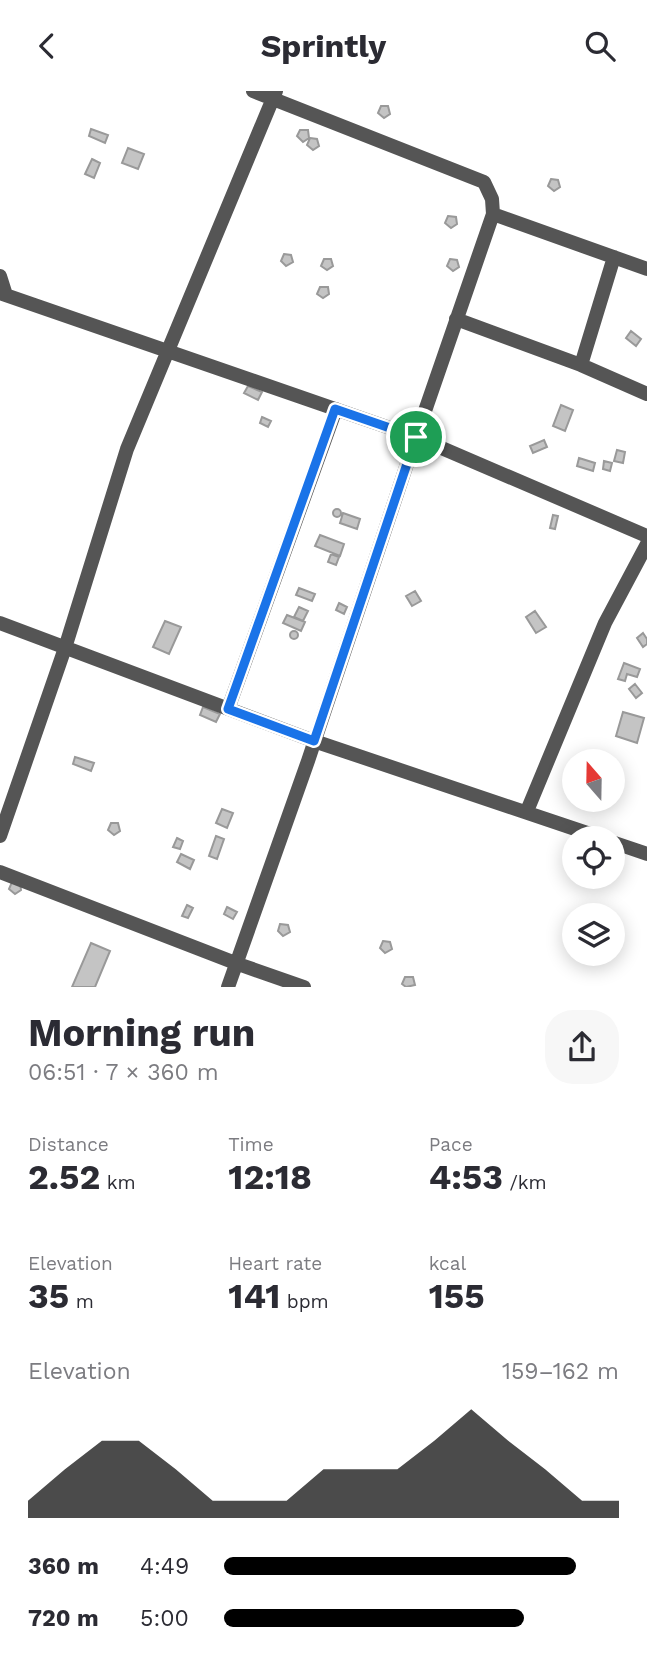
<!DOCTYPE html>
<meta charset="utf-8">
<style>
body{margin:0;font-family:"Work Sans",sans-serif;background:#f7f7f7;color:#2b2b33;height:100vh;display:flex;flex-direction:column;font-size:26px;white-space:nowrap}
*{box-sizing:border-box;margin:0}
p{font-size:23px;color:#7c7c81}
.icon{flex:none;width:38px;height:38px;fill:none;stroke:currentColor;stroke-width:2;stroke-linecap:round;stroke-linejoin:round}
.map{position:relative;height:896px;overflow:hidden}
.side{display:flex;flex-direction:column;background:#fff;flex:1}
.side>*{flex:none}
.needle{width:46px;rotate:340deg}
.buttons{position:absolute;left:562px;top:658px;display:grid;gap:14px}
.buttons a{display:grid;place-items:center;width:63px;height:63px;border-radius:50%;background:#fff;box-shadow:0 4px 18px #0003;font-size:35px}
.pin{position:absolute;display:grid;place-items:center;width:60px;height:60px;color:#fff;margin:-30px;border:4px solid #fff;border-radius:50%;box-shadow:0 2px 7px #0007}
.round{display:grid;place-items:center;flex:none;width:74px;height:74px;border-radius:28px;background:#f7f7f7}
.headline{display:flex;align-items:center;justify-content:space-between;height:119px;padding:0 28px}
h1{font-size:38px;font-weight:700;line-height:52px}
.stats{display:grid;grid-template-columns:repeat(3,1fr);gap:10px;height:119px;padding:7px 28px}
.stats div{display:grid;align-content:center}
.stats b{font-size:35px;font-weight:700}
.stats small{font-size:19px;font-weight:400}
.stats p{font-size:19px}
.chart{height:196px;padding:14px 28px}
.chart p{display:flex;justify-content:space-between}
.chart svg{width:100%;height:126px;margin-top:7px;fill:#000;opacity:.7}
ul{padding:0 28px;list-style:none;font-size:23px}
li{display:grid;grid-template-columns:112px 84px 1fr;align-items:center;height:52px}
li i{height:18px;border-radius:9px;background:#000}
header{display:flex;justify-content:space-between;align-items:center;height:91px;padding:0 28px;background:#fff;font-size:32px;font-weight:700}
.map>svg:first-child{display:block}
</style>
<header><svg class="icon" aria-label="back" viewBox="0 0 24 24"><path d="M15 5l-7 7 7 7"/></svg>Sprintly<svg class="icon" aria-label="search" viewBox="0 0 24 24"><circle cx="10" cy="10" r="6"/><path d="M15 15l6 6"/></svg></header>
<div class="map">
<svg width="647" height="896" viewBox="0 0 647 896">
<rect width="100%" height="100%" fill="#fff"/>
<path fill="#c4c4c4" stroke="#999" stroke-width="2" d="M 381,15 L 388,15 L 390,23 L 384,27 L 378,22 Z
M 91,38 L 108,44 L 105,52 L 89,45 Z
M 300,39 L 308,39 L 309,47 L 303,51 L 297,45 Z
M 310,47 L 317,48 L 319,55 L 313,59 L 307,54 Z
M 128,57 L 144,63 L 138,78 L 122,72 Z
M 92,68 L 100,72 L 94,87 L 85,83 Z
M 551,88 L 558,89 L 560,96 L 554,100 L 548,95 Z
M 448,125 L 456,126 L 457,133 L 451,137 L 445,132 Z
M 284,163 L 291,164 L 293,171 L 286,175 L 281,170 Z
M 324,168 L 331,168 L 333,175 L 327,179 L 321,175 Z
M 450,168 L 457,169 L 459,176 L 453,180 L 447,175 Z
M 320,196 L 328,196 L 329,203 L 323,207 L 317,203 Z
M 631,240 L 641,248 L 636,255 L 626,247 Z
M 248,295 L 262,301 L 258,309 L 244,302 Z
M 561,314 L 573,319 L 565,340 L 553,335 Z
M 262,326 L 271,330 L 268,336 L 260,332 Z
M 544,349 L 547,356 L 533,362 L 530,355 Z
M 617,359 L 625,361 L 623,372 L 614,370 Z
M 579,367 L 595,372 L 593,380 L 577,375 Z
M 604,370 L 612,372 L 610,380 L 603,378 Z
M333 422a4 4 0 1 1 8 0a4 4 0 1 1-8 0Z
M 343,422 L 360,428 L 357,438 L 340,432 Z
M 553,424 L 558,425 L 555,438 L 550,437 Z
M 320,444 L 344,453 L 340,465 L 315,455 Z
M 331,463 L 339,466 L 336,474 L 328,471 Z
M 299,497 L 315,503 L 312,510 L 296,504 Z
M 415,500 L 421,510 L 412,515 L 406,505 Z
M 339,512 L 347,516 L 344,523 L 336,519 Z
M 299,516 L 308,520 L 303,530 L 294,526 Z
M 535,520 L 546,536 L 536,542 L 526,526 Z
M 287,524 L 305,531 L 301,540 L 283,532 Z
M 165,530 L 181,536 L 169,563 L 153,556 Z
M290 544a4 4 0 1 1 8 0a4 4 0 1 1-8 0Z
M 643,542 L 647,548 L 647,553 L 643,556 L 637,547 Z
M 624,572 L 640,578 L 637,586 L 627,583 L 625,590 L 618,588 Z
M 635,593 L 642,602 L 636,607 L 629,598 Z
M 203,616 L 220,623 L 216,631 L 200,624 Z
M 623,621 L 644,627 L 637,652 L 616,645 Z
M 75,666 L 94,672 L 91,680 L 73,673 Z
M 222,718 L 233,722 L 227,737 L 216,732 Z
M 111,732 L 118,732 L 120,740 L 114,744 L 108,739 Z
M 216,745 L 224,748 L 217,768 L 209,765 Z
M 177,747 L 183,750 L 180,758 L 173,756 Z
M 181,763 L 194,769 L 190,778 L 177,771 Z
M 12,791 L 20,792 L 21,799 L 15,803 L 9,798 Z
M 187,814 L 193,817 L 188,827 L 182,825 Z
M 227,816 L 237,821 L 233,828 L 224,823 Z
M 280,833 L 288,834 L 290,841 L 283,845 L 278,840 Z
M 383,850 L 390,851 L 392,858 L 385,862 L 380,857 Z
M 91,852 L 110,860 L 95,896 L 72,896 Z
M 405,886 L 413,886 L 415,894 L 406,896 L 402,893 Z"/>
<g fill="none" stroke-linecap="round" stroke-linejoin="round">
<path stroke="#555" stroke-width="14" d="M 493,123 L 647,178
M 0,185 L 6,204
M 0,202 L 416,346 L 647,445
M 456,228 L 581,274 L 647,303
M 581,274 L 614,166
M 0,532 L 314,650 L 602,747
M 228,618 L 336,318
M 527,720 L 605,532 L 647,453
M 0,745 L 65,557 L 127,358 L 276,0
M 612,751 L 647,763
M 0,781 L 238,873 L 304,896
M 228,896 L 308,670 L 416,346 L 493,123 L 492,108 L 484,91 L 253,0"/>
</g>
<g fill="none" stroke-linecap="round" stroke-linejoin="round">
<defs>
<path id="route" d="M 335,318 L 416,346 L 314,650 L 228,618 Z"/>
</defs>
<use href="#route" stroke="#fff" stroke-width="14"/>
<use href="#route" stroke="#1a73e8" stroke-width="9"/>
</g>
</svg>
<div class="buttons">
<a><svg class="needle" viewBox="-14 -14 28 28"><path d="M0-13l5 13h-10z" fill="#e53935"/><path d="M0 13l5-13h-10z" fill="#7c7c81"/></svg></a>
<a><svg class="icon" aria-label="locate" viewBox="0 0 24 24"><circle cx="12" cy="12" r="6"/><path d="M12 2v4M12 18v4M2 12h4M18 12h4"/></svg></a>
<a><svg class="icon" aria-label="layers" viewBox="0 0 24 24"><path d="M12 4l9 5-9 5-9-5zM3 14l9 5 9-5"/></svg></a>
</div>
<div class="pin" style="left:416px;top:346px;background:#1e9e55"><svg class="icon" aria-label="arrive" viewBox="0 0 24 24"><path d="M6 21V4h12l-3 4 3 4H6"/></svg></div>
</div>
<section class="side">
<div class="headline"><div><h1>Morning run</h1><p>06:51 · 7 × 360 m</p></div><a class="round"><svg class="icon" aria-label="share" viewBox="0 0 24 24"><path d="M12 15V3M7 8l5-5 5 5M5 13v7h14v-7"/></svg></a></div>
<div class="stats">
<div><p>Distance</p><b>2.52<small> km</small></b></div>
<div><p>Time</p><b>12:18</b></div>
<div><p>Pace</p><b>4:53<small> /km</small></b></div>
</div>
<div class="stats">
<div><p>Elevation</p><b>35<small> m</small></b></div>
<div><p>Heart rate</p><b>141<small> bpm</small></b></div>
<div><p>kcal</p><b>155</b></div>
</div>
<div class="chart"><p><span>Elevation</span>159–162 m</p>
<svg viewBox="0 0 160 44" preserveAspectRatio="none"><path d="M0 44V38L10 27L20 17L30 17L40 27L50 38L60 38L70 38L80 27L90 27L100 27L110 17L120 6L130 17L140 27L150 38L160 38V44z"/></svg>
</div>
<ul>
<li><b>360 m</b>4:49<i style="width:89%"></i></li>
<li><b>720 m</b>5:00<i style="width:76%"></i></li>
</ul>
</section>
